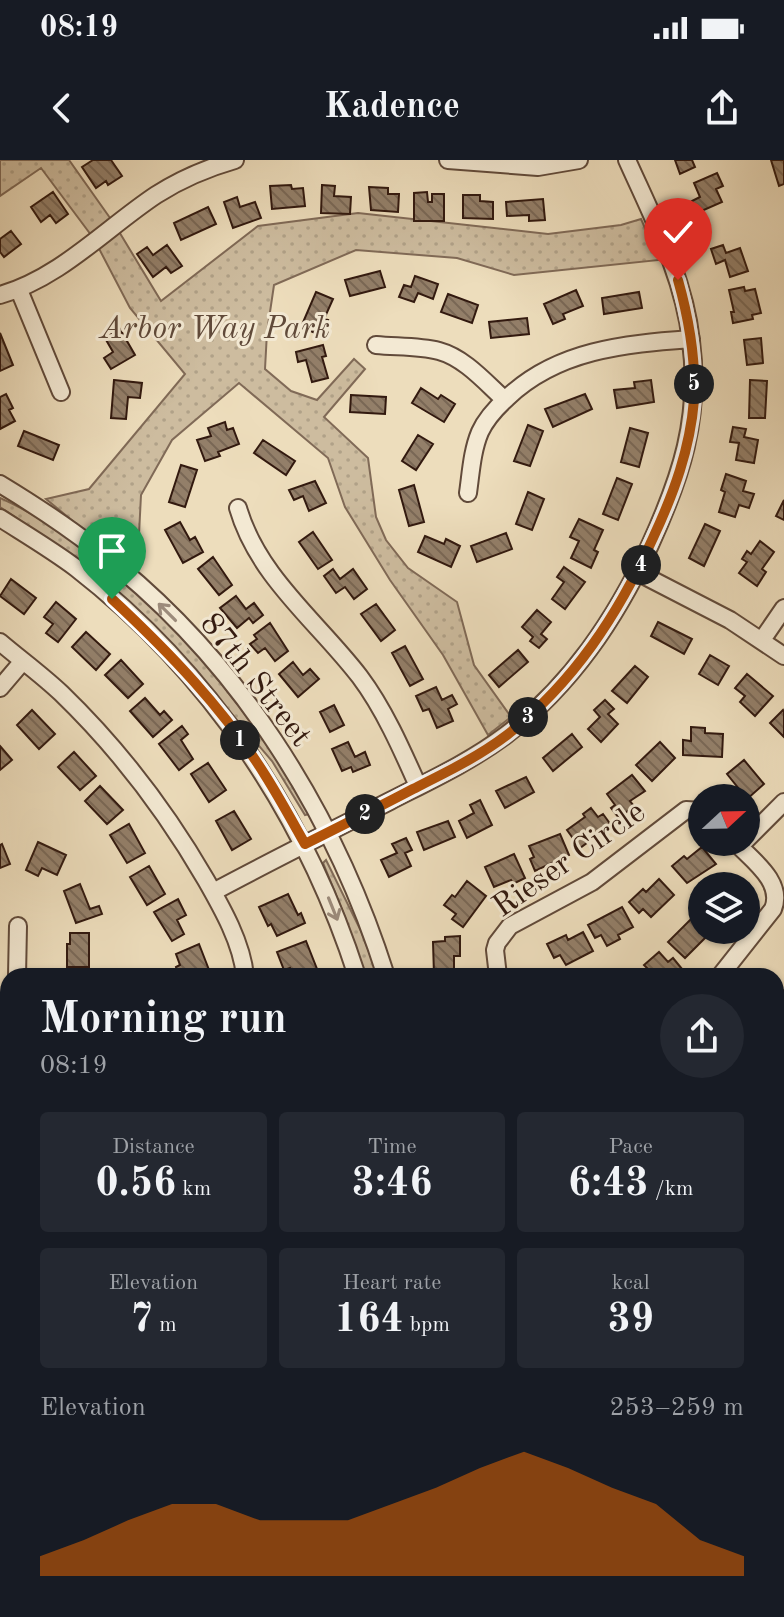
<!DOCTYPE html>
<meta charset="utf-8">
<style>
body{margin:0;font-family:"Old Standard TT",serif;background:#242831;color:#f1f3f6;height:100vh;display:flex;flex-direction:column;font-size:30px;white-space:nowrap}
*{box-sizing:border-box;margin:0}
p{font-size:26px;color:#9ea1a6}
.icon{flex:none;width:44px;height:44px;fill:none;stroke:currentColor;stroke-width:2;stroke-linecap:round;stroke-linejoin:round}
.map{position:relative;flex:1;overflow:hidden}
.sheet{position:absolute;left:0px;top:808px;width:784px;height:650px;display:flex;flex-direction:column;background:#171b24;border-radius:24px 24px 0 0;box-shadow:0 2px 6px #0004}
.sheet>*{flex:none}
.needle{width:52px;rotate:68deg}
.buttons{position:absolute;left:688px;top:624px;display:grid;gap:16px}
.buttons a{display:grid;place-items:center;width:72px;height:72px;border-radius:50%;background:#171b24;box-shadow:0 2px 6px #0004;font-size:40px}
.pin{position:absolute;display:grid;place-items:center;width:68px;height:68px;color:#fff;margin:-82px -34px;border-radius:50% 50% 50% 0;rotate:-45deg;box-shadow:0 0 8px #0007}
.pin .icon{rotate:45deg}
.km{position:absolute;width:40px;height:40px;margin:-20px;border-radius:50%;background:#222;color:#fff;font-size:22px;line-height:40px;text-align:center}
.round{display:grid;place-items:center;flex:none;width:84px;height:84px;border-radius:42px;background:#242831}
.overview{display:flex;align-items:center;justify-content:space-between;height:136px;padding:0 40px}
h1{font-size:44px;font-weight:800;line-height:60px}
.stats{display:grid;grid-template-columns:repeat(3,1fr);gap:12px;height:136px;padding:8px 40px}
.stats div{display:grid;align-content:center;border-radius:8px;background:#242831;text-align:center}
.stats b{font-size:40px;font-weight:800}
.stats small{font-size:22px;font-weight:400}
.stats p{font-size:22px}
.chart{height:224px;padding:16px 40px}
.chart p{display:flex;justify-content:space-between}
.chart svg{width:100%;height:144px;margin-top:8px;fill:#b45309;opacity:.7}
.status{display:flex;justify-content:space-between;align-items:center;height:56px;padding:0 40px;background:#171b24;direction:ltr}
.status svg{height:22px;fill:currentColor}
header{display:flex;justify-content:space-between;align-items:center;height:104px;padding:0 40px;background:#171b24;font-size:36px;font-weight:800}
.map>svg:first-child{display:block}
</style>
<div class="status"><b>08:19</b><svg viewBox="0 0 49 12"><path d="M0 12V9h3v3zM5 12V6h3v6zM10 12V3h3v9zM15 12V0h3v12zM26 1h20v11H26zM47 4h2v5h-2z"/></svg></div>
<header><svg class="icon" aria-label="back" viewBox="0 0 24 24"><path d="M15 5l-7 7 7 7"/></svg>Kadence<svg class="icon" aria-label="share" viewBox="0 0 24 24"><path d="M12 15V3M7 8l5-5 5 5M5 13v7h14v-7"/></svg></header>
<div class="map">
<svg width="784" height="1457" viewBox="0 0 784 1457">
<defs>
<pattern id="grass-dots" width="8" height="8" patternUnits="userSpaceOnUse" patternTransform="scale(2)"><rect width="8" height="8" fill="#cdbc9f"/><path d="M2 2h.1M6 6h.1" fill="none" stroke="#b0a188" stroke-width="1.8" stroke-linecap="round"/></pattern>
<pattern id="building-back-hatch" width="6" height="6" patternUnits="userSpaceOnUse" patternTransform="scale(2)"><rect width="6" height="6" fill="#937f69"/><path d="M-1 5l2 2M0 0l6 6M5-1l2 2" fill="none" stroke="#796755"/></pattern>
</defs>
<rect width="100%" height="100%" fill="#edddbc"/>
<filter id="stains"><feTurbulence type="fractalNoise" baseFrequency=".0025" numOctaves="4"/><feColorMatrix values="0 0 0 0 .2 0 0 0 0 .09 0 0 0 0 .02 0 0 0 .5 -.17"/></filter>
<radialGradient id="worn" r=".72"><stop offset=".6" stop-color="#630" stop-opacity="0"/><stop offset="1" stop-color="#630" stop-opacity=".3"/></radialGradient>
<path fill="url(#grass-dots)" stroke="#806a57" stroke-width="2" d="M 0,0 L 69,0 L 115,65 L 161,141 L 258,66 L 358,53 L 548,74 L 621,65 L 641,59 L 659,100 L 514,115 L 457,98 L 356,90 L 274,125 L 267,172 L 265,209 L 291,231 L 317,240 L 354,199 L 365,209 L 324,257 L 368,298 L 376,357 L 386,380 L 408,408 L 457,442 L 474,505 L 511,557 L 488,575 L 443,495 L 390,420 L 345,347 L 328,298 L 239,223 L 172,280 L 141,335 L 137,414 L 46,339 L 89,329 L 185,214 L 130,148 L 94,79 L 41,8 L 0,36 Z
M 0,338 C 129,396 241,533 309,654 L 305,655 L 272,601 L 207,525 L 60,387 L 0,347 Z
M 326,700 L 361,771 L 378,816 L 365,816 L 345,757 L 323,703 Z
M 0,904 L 8,905 L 8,1161 L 0,1161 Z
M 776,1065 L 784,1073 L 784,1138 L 776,1138 Z"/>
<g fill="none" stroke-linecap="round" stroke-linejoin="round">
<path stroke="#7c6653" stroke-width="4" d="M 2,1139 L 6,989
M 776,1141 L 784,1141"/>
</g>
<path fill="url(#building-back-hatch)" stroke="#32190f" stroke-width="2" d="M 93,0 L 111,0 L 122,16 L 108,25 L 106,21 L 96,28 L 82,7 Z
M 692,0 L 695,7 L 680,14 L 675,0 Z
M 771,0 L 784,0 L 784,24 L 779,26 Z
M 717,13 L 723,26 L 716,29 L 722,42 L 697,53 L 692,41 L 700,37 L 694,23 Z
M 291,25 L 292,29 L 303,28 L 305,46 L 272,49 L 270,26 Z
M 322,25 L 335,26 L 334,36 L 351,37 L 350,54 L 321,53 Z
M 369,27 L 388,28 L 388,34 L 399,34 L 398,52 L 371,50 Z
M 53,32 L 68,54 L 56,63 L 50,55 L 41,62 L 31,47 Z
M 427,32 L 428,42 L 432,42 L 432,34 L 444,34 L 444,61 L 414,61 L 414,33 Z
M 463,35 L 480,35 L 480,41 L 493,42 L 493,59 L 463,58 Z
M 237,37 L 240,47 L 255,42 L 261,58 L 233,68 L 224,42 Z
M 543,39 L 545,60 L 529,61 L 529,55 L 507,56 L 506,42 Z
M 208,47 L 216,64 L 181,80 L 174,63 Z
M 11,71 L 21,84 L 4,97 L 0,92 L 0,79 Z
M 167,85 L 182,106 L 171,113 L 166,107 L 153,117 L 137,94 L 147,87 L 153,95 Z
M 723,85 L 726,93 L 740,88 L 748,111 L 730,117 L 725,100 L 716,104 L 711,89 Z
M 380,111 L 385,127 L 350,136 L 345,120 Z
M 415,116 L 438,124 L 433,139 L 418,133 L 414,142 L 399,137 L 404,125 L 411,127 Z
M 744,127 L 745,131 L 755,129 L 761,153 L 752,155 L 753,159 L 733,163 L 731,152 L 734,152 L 729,130 Z
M 576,130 L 583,146 L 563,154 L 565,159 L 553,164 L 544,144 Z
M 316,132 L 333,139 L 324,159 L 328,160 L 322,176 L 301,167 Z
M 639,132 L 642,148 L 604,154 L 602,138 Z
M 448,134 L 478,145 L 472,163 L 441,152 Z
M 527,158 L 529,174 L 491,178 L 489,162 Z
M 120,169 L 135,195 L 111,209 L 104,198 L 113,192 L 105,178 Z
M 0,173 L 13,205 L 0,211 Z
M 761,178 L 763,203 L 747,205 L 744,180 Z
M 323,185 L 326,196 L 322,197 L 328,218 L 312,222 L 306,200 L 298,202 L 296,192 Z
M 114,220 L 142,223 L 140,238 L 128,237 L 126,259 L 111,258 Z
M 651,220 L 654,242 L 617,248 L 614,230 L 635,228 L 634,222 Z
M 750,220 L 767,221 L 765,258 L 749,258 Z
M 421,228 L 438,239 L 441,235 L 455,244 L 444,262 L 412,243 Z
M 6,234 L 13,248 L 9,250 L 15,261 L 0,269 L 0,237 Z
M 585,234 L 592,249 L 553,267 L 545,249 Z
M 351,235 L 386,237 L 385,254 L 350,252 Z
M 225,262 L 227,270 L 233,268 L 239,284 L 218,292 L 220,296 L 205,301 L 197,280 L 211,276 L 208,268 Z
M 528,265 L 543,271 L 530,306 L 514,301 Z
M 733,267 L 746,269 L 744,277 L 758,280 L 754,303 L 736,300 L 739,283 L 730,282 Z
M 630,268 L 648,273 L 639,307 L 621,302 Z
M 24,271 L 59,285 L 53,300 L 18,286 Z
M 418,275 L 433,284 L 416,310 L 402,301 Z
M 263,280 L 295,301 L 286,315 L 254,293 Z
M 181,305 L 197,310 L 185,347 L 169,342 Z
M 726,314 L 746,321 L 743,331 L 754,334 L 749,348 L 739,345 L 735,357 L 719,352 L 725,332 L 721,330 Z
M 617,318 L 632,324 L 618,360 L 603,354 Z
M 315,321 L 326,343 L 309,351 L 303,336 L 294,340 L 289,330 Z
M 414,325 L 424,362 L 409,366 L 399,330 Z
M 528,332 L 544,339 L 532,370 L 516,364 Z
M 784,340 L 784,360 L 776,356 Z
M 579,359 L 603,370 L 594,390 L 598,392 L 591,408 L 571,398 L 579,381 L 570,377 Z
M 180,362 L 190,380 L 195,377 L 203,392 L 183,403 L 165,370 Z
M 705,364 L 720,371 L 704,406 L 689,398 Z
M 313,372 L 332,400 L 318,409 L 299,382 Z
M 506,373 L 512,389 L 477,402 L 471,386 Z
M 425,376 L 444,384 L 446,379 L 460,386 L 451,407 L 418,392 Z
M 760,381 L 774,392 L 762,409 L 766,412 L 757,426 L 739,413 L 747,402 L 742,399 L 747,391 L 751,394 Z
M 213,397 L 232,425 L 219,435 L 198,409 Z
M 564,407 L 585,422 L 565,449 L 552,439 L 564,422 L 557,417 Z
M 333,409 L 340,419 L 353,409 L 367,429 L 354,439 L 345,427 L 336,433 L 324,416 Z
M 11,419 L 36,438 L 24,454 L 0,436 Z
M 236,436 L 246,449 L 254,443 L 263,455 L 253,463 L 249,458 L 237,468 L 220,448 Z
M 56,442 L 76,459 L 58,482 L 46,473 L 53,464 L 44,457 Z
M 376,444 L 395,470 L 381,481 L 361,454 Z
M 537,450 L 551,462 L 541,474 L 547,479 L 539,488 L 530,481 L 533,477 L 522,467 Z
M 658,462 L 692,479 L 684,494 L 651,476 Z
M 270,463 L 288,491 L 275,501 L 265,488 L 258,493 L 250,484 L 257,479 L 254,475 Z
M 86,472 L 110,494 L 96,510 L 72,487 Z
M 405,486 L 423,519 L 410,526 L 392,493 Z
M 518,490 L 528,502 L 499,527 L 489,515 Z
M 710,495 L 729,506 L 718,525 L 699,514 Z
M 121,500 L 143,524 L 128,538 L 105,515 Z
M 293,502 L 303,515 L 310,509 L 319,519 L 298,537 L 279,514 Z
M 635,506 L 648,517 L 627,543 L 612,531 Z
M 747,514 L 773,536 L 755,556 L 740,542 L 745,536 L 735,528 Z
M 436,527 L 442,540 L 452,535 L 457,544 L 448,549 L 453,561 L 437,568 L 429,549 L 423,551 L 416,536 Z
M 145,538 L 160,555 L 164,551 L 172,560 L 153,577 L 130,551 Z
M 605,540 L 614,549 L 608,554 L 618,564 L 601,582 L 588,569 L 600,557 L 594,550 Z
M 334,545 L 344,565 L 330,572 L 320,552 Z
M 32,550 L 55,574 L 39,589 L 17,565 Z
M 783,550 L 784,552 L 784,577 L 770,563 Z
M 182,566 L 188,574 L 181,580 L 193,599 L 179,610 L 159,584 Z
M 691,567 L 705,568 L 705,573 L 723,574 L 722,597 L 683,595 L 683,580 L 691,581 Z
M 572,574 L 582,587 L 553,611 L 543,598 Z
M 348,582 L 355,597 L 365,592 L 370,605 L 353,612 L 351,607 L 342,611 L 332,589 Z
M 660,582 L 675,598 L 652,621 L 636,605 Z
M 0,586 L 12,600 L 0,610 Z
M 74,592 L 96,616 L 80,630 L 58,607 Z
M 744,600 L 764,624 L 746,640 L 736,632 L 739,629 L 727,614 Z
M 208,603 L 226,630 L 209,642 L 191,614 Z
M 632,615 L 645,631 L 630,641 L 634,646 L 619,658 L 611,648 L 615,645 L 607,634 Z
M 526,617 L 534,632 L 505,648 L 496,631 Z
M 100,626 L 123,650 L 107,664 L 85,641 Z
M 480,640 L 492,665 L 467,678 L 459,661 L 474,653 L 470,645 Z
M 591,648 L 598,657 L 603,654 L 611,665 L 580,688 L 567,670 L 585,657 L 583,654 Z
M 234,651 L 251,679 L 232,690 L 216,661 Z
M 448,661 L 455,677 L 424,690 L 417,672 Z
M 129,664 L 145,693 L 127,703 L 110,675 Z
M 560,674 L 569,695 L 535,711 L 530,699 L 534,697 L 529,686 Z
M 406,678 L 412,690 L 405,693 L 411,706 L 389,717 L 381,700 L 397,693 L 392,684 Z
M 38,682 L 66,695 L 57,715 L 42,708 L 38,716 L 26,710 Z
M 2,684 L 10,704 L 0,708 L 0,685 Z
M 702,687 L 716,704 L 687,723 L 672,706 L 684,696 L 687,699 Z
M 514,694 L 525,718 L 513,724 L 511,720 L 494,727 L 485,707 Z
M 149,706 L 165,734 L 147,745 L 130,717 Z
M 659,719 L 674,735 L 651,757 L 643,749 L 639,753 L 629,742 L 643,729 L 646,732 Z
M 467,721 L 486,736 L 463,767 L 452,759 L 456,754 L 444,745 L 452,735 L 455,737 Z
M 80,724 L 90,749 L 99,746 L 102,754 L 76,763 L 64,731 Z
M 288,734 L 298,755 L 301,753 L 305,763 L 277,776 L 271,764 L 268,766 L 259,747 Z
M 178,739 L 186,755 L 177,760 L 184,774 L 172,781 L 154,752 Z
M 622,747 L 633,767 L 618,775 L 620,779 L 607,786 L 601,775 L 595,778 L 588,765 Z
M 694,756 L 702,763 L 702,770 L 711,772 L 685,798 L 668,782 Z
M 583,772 L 593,791 L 566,805 L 560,795 L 554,798 L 547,784 L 566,775 L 568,780 Z
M 70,773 L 89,773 L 89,807 L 67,807 L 67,784 L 70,784 Z
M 460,776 L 460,796 L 454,796 L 454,814 L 434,815 L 433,782 L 445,781 L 445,777 Z
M 306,781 L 317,809 L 307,813 L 308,816 L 293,816 L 290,808 L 284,810 L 277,792 Z
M 199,784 L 211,815 L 188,816 L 187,813 L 179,816 L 176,807 L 180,805 L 176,794 Z
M 659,792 L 668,802 L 673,798 L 682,809 L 674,816 L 639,816 L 647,808 L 644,805 Z
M 776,819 L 779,821 L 776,824 L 784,831 L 776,842 Z
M 784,927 L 784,950 L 778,949 Z
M 780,966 L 784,967 L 784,1007 L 776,1005 L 776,980 Z
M 784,1036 L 784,1055 L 776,1047 Z
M 784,1176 L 784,1208 L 776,1192 L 776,1180 Z
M 8,1196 L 8,1224 L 0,1225 L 0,1197 Z
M 4,1327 L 8,1338 L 8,1364 L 0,1367 L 0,1329 Z
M 169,1450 L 190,1450 L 192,1455 L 198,1453 L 199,1457 L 162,1457 L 161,1453 Z
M 221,1450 L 256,1450 L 256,1455 L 221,1455 Z
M 294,1450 L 375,1450 L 377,1456 L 292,1457 L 295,1454 Z
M 473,1450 L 503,1450 L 504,1457 L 474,1457 Z
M 539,1450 L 568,1450 L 568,1457 L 540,1457 Z
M 690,1450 L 766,1450 L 763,1457 L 707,1457 Z"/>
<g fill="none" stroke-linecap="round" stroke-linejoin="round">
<defs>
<path id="minor" d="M 448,0 L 538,7 L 579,0
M 19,130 L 61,232
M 0,135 C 60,118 105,69 156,35 C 181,19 207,8 235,0
M 376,185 C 397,187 419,186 439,191 C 465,198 486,223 505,240
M 0,324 C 33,344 65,365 96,389 C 236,496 333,649 386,816
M 468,333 C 471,312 472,291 480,272 C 486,259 496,248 507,238 C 557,190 624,184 691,179
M 238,348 C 258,417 318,462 360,517 C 384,549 402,590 418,626
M 0,358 C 25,374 52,390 76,408 C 210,512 305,655 357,816
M 637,412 L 730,460 L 784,496
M 762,480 L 784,448
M 0,482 C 20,499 42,515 61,533 C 119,589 166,651 206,720 C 222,748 242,783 245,816
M 0,528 L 23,501
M 746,680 L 784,642
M 213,732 C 271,701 331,671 390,641 C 429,621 470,602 506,575 C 571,525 615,460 650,385 C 681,317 701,258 691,181 C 684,117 653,58 627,0
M 17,816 L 18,766
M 498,816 L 495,790 L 497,783 L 510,766 L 592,722 L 686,650 L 702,651
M 720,816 L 773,749 C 784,722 752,700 735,682
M 0,895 L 8,895
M 0,1256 L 8,1255
M 783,1293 L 784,1294
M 137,1450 L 139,1457
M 410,1450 L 410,1457
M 438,1450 L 438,1457
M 637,1450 L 651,1457
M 62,1457 L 89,1450"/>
</defs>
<use href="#minor" stroke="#614a3a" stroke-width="20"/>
<use href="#minor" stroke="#f3e9d3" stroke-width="16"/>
</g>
<defs><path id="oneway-shaft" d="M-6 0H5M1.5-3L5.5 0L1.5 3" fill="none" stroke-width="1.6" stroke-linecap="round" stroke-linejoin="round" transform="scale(2)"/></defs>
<g stroke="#9c8b7b">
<use href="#oneway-shaft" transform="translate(167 452) rotate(-135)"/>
<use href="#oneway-shaft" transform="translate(333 749) rotate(68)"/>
</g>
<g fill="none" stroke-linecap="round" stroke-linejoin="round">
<defs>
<path id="route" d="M 112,439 C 169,492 224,549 265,615 C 279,637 292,661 305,684 C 341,666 377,648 413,629 C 445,613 478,597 507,575 C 574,522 618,455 653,378 C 674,333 690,289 694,240 C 696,199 689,159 678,120"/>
</defs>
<use href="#route" stroke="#fff" stroke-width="16"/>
<use href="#route" stroke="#b45309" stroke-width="10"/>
</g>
<g text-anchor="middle" stroke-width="6" stroke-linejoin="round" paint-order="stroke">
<g font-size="32" font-style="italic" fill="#604a3a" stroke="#f3e9d3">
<text x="215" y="178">Arbor Way Park</text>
</g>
<g font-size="32" fill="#32190f" stroke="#f3e9d3">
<text transform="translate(257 519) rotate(52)" y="11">87th Street</text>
<text transform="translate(568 698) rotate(-35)" y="11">Rieser Circle</text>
</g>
</g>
<rect width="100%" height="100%" filter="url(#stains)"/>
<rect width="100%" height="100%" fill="url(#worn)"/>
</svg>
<div class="buttons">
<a><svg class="needle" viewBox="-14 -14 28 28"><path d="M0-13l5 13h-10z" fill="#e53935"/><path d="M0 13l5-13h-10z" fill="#9ea1a6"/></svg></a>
<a><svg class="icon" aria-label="layers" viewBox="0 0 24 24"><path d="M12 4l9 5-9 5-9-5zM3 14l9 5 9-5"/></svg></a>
</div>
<div class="pin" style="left:112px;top:439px;background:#1e9e55"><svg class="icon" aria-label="arrive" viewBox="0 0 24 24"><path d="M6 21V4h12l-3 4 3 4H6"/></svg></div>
<div class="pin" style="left:678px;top:120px;background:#d93025"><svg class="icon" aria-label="check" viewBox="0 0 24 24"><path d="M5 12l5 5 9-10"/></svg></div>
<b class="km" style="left:240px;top:580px">1</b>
<b class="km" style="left:365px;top:654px">2</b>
<b class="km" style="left:528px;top:557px">3</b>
<b class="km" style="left:641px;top:405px">4</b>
<b class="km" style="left:694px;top:224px">5</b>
<section class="sheet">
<div class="overview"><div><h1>Morning run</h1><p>08:19</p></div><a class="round"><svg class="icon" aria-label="share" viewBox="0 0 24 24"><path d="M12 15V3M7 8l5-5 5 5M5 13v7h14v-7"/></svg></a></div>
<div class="stats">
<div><p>Distance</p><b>0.56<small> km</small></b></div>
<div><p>Time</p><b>3:46</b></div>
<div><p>Pace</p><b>6:43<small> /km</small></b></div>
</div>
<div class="stats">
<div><p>Elevation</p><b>7<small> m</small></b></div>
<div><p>Heart rate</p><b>164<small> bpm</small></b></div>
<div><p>kcal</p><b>39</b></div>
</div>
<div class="chart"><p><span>Elevation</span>253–259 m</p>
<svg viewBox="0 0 160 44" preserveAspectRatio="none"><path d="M0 44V38L10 33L20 27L30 22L40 22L50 27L60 27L70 27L80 22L90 17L100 11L110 6L120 11L130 17L140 22L150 33L160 38V44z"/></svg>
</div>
</section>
</div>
